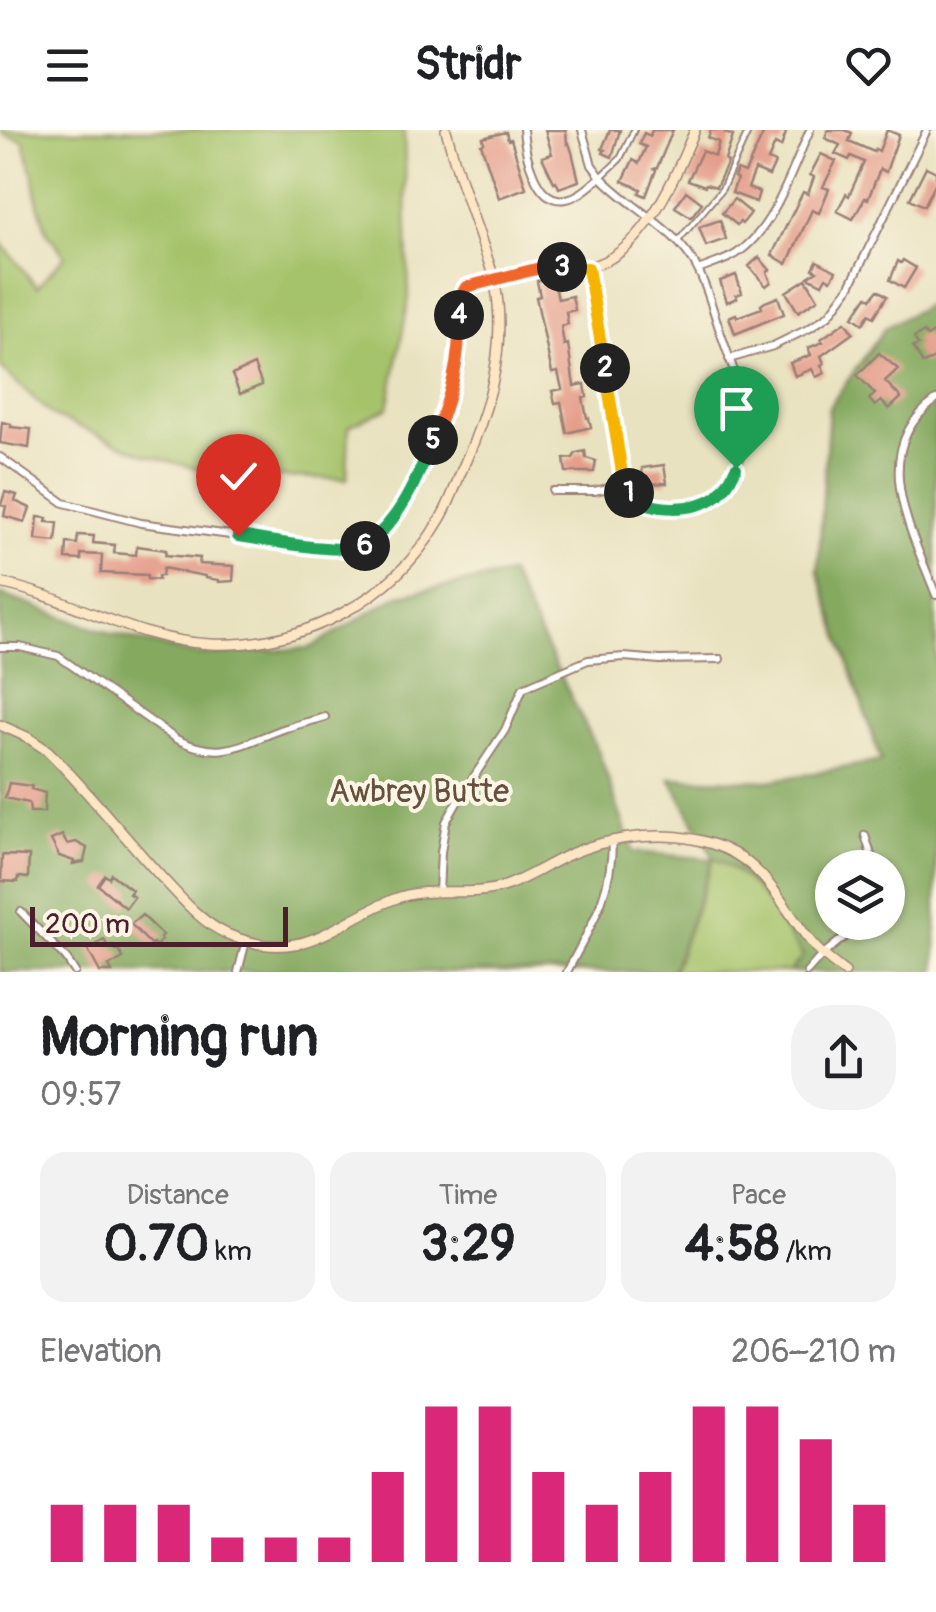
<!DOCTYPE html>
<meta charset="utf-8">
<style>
body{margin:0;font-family:Pangolin,sans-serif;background:#f2f2f2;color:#202124;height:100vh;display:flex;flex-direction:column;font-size:38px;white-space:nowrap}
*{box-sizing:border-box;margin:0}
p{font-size:32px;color:#757577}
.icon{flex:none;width:55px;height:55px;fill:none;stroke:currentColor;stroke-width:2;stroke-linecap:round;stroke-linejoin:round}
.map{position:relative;height:842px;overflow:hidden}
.details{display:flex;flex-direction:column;background:#fff;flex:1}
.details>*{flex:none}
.controls{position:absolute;left:815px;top:720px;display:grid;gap:20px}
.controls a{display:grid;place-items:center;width:90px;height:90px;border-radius:50%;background:#fff;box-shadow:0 2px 8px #0004;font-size:50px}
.scale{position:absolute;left:30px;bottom:25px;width:258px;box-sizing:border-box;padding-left:10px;border:5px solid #4a1f2b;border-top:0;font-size:28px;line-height:35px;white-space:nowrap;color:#4a1f2b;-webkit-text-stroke:8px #fcf5e5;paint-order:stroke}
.pin{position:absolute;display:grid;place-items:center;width:85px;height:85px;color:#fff;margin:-102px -42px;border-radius:50% 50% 50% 0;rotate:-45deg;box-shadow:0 0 10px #0007}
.pin .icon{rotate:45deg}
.km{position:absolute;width:50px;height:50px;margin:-25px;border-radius:50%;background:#222;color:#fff;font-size:28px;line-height:50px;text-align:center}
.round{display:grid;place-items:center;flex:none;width:105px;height:105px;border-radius:40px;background:#f2f2f2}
.headline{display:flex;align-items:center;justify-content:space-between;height:170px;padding:0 40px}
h1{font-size:55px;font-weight:800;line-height:75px}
.figures{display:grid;grid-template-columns:repeat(3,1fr);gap:15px;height:170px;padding:10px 40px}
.figures div{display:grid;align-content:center;border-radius:25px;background:#f2f2f2;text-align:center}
.figures b{font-size:50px;font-weight:800}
.figures small{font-size:28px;font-weight:400}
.figures p{font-size:28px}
.chart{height:280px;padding:20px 40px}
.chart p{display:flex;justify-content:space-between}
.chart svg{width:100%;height:180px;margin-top:10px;stroke:#db2777;stroke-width:6}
header{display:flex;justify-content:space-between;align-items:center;height:130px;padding:0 40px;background:#fff;font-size:45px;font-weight:800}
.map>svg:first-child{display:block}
</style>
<header><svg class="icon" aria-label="menu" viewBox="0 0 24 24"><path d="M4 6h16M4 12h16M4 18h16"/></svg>Stridr<svg class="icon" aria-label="heart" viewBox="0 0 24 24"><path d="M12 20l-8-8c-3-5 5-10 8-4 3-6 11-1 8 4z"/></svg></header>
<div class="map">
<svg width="936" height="842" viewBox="0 0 936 842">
<rect width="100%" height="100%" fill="#fcf5e5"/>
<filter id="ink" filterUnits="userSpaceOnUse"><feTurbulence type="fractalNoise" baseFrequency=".01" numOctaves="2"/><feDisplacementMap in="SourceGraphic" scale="20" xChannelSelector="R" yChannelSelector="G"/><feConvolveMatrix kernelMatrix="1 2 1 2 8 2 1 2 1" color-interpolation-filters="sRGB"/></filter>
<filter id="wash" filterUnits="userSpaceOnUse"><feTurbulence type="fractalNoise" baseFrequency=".0048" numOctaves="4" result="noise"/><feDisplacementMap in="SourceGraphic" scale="40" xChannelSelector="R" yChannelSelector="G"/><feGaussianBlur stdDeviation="2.25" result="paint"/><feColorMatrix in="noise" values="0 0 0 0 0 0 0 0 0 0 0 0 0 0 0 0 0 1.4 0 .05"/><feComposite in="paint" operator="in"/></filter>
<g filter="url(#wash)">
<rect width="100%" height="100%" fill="#e9e2c0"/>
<path fill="#a5c36b" stroke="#78714b" stroke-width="2.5" d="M 0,0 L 404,0 L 409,168 L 388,278 L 349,296 L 347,349 L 221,345 L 147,325 L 53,286 L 0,237 L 0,111 L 37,157 L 65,126 L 47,102 L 38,74 L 34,48 L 23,10 L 4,5 Z
M 714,728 C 761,750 774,788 804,826 L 789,842 L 673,842 Z"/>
<path fill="#84a95f" stroke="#676445" stroke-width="2.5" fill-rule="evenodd" d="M 936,170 L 936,842 L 789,842 L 803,826 L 755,756 L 735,740 L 714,728 L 670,648 L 769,651 L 881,631 L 818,442 L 829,277 L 885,198 ZM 832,738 L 888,738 L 888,792 L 832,792 Z
M 510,444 L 599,623 L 633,722 L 713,729 L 672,842 L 0,842 L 0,464 L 107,503 L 199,525 L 310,518 L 399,465 Z"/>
<g id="blocks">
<path fill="#e59e8c" d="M 545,0 L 566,0 L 567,14 L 569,13 L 572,22 L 579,51 L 559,58 L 556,51 L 554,52 L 542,27 L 552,24 Z
M 610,0 L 620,0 L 612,27 L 603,23 L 605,20 L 602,19 Z
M 652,0 L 673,0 L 657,38 L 654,39 L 656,40 L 646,66 L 639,63 L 641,59 L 623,51 L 633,30 L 639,33 L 646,17 L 639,14 L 644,3 L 650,6 Z
M 711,0 L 726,0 L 725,3 L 733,6 L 725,30 L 728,32 L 716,57 L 706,54 L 705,56 L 688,50 L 702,21 L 715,26 L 719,12 L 708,8 Z
M 765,0 L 782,0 L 786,3 L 781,17 L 775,14 L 768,30 L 775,33 L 769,46 L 755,40 L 748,58 L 759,62 L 756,72 L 732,63 L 737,49 L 734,47 L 737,40 L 745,43 Z
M 828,0 L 845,0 L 852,3 L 849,11 L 874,22 L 875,19 L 879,21 L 887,0 L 899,5 L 886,42 L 880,39 L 868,69 L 865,68 L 853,89 L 837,81 L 846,64 L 849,66 L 864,32 L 851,26 L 849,30 L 835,24 L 840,15 L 825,8 Z
M 506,2 L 508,10 L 511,9 L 526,58 L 499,68 L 481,14 L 484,13 L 483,8 Z
M 821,24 L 836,31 L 823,57 L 829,59 L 819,83 L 812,80 L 787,134 L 772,125 L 803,62 L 808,64 L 814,47 L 810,45 Z
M 926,37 L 936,42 L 936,52 L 924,76 L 910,69 Z
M 686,61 L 702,73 L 691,87 L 675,77 Z
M 734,69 L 751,83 L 742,94 L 740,92 L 737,95 L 722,83 Z
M 720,90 L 726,109 L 706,116 L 699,97 Z
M 759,127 L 770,140 L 767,142 L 771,152 L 766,156 L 749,136 Z
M 903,130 L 916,138 L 904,158 L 890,150 L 898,131 L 901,133 Z
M 817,131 L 836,141 L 831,150 L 826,147 L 822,154 L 808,147 L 817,141 L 813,139 Z
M 736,145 L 742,163 L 736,165 L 737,168 L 727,172 L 720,151 Z
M 553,148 L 558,169 L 572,166 L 575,180 L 566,182 L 568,194 L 561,196 L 564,215 L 568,214 L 574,256 L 585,254 L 587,267 L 583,268 L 587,288 L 589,288 L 591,297 L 567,303 L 561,272 L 555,273 L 552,261 L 562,259 L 558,242 L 552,243 L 536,167 L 540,166 L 537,151 Z
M 806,149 L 818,169 L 798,182 L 786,162 Z
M 878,160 L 887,166 L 874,187 L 869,184 L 863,194 L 853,187 L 867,166 L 871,169 Z
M 778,167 L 784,184 L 735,204 L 729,187 L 736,184 L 737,187 L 762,178 L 761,175 L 765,172 Z
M 845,192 L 853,203 L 821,226 L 824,233 L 821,235 L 825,243 L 816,247 L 812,239 L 795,246 L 790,233 L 811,225 L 808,218 L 823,212 L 821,209 Z
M 924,202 L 927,207 L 934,203 L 936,207 L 936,227 L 923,234 L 913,217 L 918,215 L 914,208 Z
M 879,223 L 898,239 L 885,251 L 901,268 L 889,279 L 881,271 L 875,276 L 869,269 L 875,264 L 857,245 Z
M 254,235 L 262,255 L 240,264 L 232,245 Z
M 2,292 L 11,294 L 11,297 L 31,299 L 29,318 L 0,313 Z
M 585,321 L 586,328 L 596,331 L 594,342 L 566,342 L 564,329 L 573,328 L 576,323 Z
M 664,335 L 667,353 L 644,354 L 642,338 Z
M 5,362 L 17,365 L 15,371 L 30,378 L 25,392 L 4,386 L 6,376 L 1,375 Z
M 38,387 L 47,388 L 46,392 L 58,393 L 56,412 L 36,410 Z
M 78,405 L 94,406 L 93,413 L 115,415 L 114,423 L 136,425 L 137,416 L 166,420 L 165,425 L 200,428 L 199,434 L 234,436 L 233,451 L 219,452 L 219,450 L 205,448 L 205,446 L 163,438 L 162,446 L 158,446 L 158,450 L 147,449 L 147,445 L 101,443 L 102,425 L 81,424 L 81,430 L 66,429 L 67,413 L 77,414 Z
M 9,653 L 32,656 L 31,659 L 45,663 L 44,682 L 30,682 L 29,673 L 5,668 Z
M 62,705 L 67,714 L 76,712 L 87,718 L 84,732 L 73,734 L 74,731 L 59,726 L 51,710 Z
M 2,725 L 29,726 L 28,748 L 18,747 L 18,752 L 1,751 Z
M 111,744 L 132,760 L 129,764 L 134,767 L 126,778 L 98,755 L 105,745 L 109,748 Z
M 142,785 L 163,805 L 160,808 L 162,810 L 156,816 L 153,813 L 151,815 L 131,794 Z
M 104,810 L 109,818 L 113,815 L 116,820 L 118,819 L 123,828 L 109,836 L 112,842 L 100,842 L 88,820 Z"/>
</g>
</g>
<g filter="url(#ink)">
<use href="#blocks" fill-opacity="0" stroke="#9a8076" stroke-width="2.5"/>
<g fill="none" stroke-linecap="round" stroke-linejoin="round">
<defs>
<path id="lane" d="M 601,47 L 620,29 L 634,0
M 678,111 L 722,59 L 749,0"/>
<path id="street" d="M 523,0 C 525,22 535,75 566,69 C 579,67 591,55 601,47
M 582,0 L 592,35 L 601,47 C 632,80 679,99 699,142 C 709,162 714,185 722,207 C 738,253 759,299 732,346 C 727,354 722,363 713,369 C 702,375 688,375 676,377 C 653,380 637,375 624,355 L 588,138
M 698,140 C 710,135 725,131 736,124 C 774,100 792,39 810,0
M 729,229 L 773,216 L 810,198 L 829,185 L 849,158 L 927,0
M 936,270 C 865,320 913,404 936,465
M 0,327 L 64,373 L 141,393 L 335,419 C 345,419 355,421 365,416 C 406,394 447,285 456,240 C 462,214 453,179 466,157 L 494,148
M 553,361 L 594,361 L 624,355
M 0,517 L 20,517 L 58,526 L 176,609 C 223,632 242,613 286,598 C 299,594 312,591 325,587
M 865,705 L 875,738
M 439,762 L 441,722 L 446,692 L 461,666 L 505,600 L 523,558 L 588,530 L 624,527 L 660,530 L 720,529
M 21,782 L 66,828 L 75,842
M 238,842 L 246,811
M 567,842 C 591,795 612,765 612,711
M 807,842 L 822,825 L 863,792"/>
<path id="secondary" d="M 494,148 C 511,144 530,138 548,137 C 561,136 575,140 587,137 C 644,127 675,46 695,0
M 0,453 C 72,468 136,511 210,514 C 302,518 393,470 439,391 C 450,374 456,353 464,335 C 487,284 503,231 498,174 C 496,148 486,125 478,101 C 466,68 455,34 446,0
M 0,595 L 27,607 L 48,621 C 89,662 125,708 164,750 C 183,770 202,793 227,804 C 304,837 333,792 397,768 C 431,756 468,767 502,757 C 524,750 543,737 564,727 C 610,705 677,697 725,719 C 768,738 783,778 811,812 C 820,824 833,833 845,842"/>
</defs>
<use href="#lane" stroke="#9a8076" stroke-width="8"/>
<use href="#street" stroke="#9a8076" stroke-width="10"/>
<use href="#secondary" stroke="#9a8076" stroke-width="12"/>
<use href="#lane" stroke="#fff" stroke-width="4"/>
<use href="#street" stroke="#fff" stroke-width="6"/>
<use href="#secondary" stroke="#fce6c4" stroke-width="9"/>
</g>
</g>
<g fill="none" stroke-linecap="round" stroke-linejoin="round" filter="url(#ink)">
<defs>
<path id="split-1" d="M 629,363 C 648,383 698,382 718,365 C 727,357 731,348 736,338"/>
<path id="split-2" d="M 605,238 L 624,355 L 629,363"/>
<path id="split-3" d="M 562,137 L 588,138 L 605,238"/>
<path id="split-4" d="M 459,185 L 460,167 L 466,157 L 544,137 L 562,137"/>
<path id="split-5" d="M 433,310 C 450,269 461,230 459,185"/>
<path id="split-6" d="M 365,416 C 400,391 417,349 433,310"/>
<path id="split-7" d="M 238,406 C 268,410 339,425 365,416"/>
</defs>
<use href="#split-1" stroke="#fff" stroke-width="20"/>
<use href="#split-2" stroke="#fff" stroke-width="20"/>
<use href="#split-3" stroke="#fff" stroke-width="20"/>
<use href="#split-4" stroke="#fff" stroke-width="20"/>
<use href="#split-5" stroke="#fff" stroke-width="20"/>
<use href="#split-6" stroke="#fff" stroke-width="20"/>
<use href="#split-7" stroke="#fff" stroke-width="20"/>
<use href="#split-1" stroke="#22a559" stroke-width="12"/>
<use href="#split-2" stroke="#f5b400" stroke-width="12"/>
<use href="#split-3" stroke="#f5b400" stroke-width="12"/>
<use href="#split-4" stroke="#f0652b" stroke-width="12"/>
<use href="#split-5" stroke="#f0652b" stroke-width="12"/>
<use href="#split-6" stroke="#22a559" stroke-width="12"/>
<use href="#split-7" stroke="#22a559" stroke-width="12"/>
</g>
<g text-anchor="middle" stroke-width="8" stroke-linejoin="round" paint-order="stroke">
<g font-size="32" fill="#65503e" stroke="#fcf5e5">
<text x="419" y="672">Awbrey Butte</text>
</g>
</g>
</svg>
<div class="controls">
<a><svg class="icon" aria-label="layers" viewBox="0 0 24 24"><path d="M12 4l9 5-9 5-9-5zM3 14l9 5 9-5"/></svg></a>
</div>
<div class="scale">200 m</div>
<div class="pin" style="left:736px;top:338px;background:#1e9e55"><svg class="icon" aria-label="arrive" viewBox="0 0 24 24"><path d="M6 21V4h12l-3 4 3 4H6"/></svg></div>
<div class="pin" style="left:238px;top:406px;background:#d93025"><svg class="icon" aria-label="check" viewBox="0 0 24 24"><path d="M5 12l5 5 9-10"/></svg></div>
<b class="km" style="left:629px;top:363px">1</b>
<b class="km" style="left:605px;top:238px">2</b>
<b class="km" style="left:562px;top:137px">3</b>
<b class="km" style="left:459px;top:185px">4</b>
<b class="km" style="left:433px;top:310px">5</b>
<b class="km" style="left:365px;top:416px">6</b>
</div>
<section class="details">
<div class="headline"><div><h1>Morning run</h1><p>09:57</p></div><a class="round"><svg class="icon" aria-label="share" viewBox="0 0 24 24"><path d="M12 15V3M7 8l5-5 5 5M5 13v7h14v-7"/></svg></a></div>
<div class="figures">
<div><p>Distance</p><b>0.70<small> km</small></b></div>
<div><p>Time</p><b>3:29</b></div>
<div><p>Pace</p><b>4:58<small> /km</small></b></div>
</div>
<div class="chart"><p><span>Elevation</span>206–210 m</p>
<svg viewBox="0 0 160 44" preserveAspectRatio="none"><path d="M5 44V30M15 44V30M25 44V30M35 44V38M45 44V38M55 44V38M65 44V22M75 44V6M85 44V6M95 44V22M105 44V30M115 44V22M125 44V6M135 44V6M145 44V14M155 44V30"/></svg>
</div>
</section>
